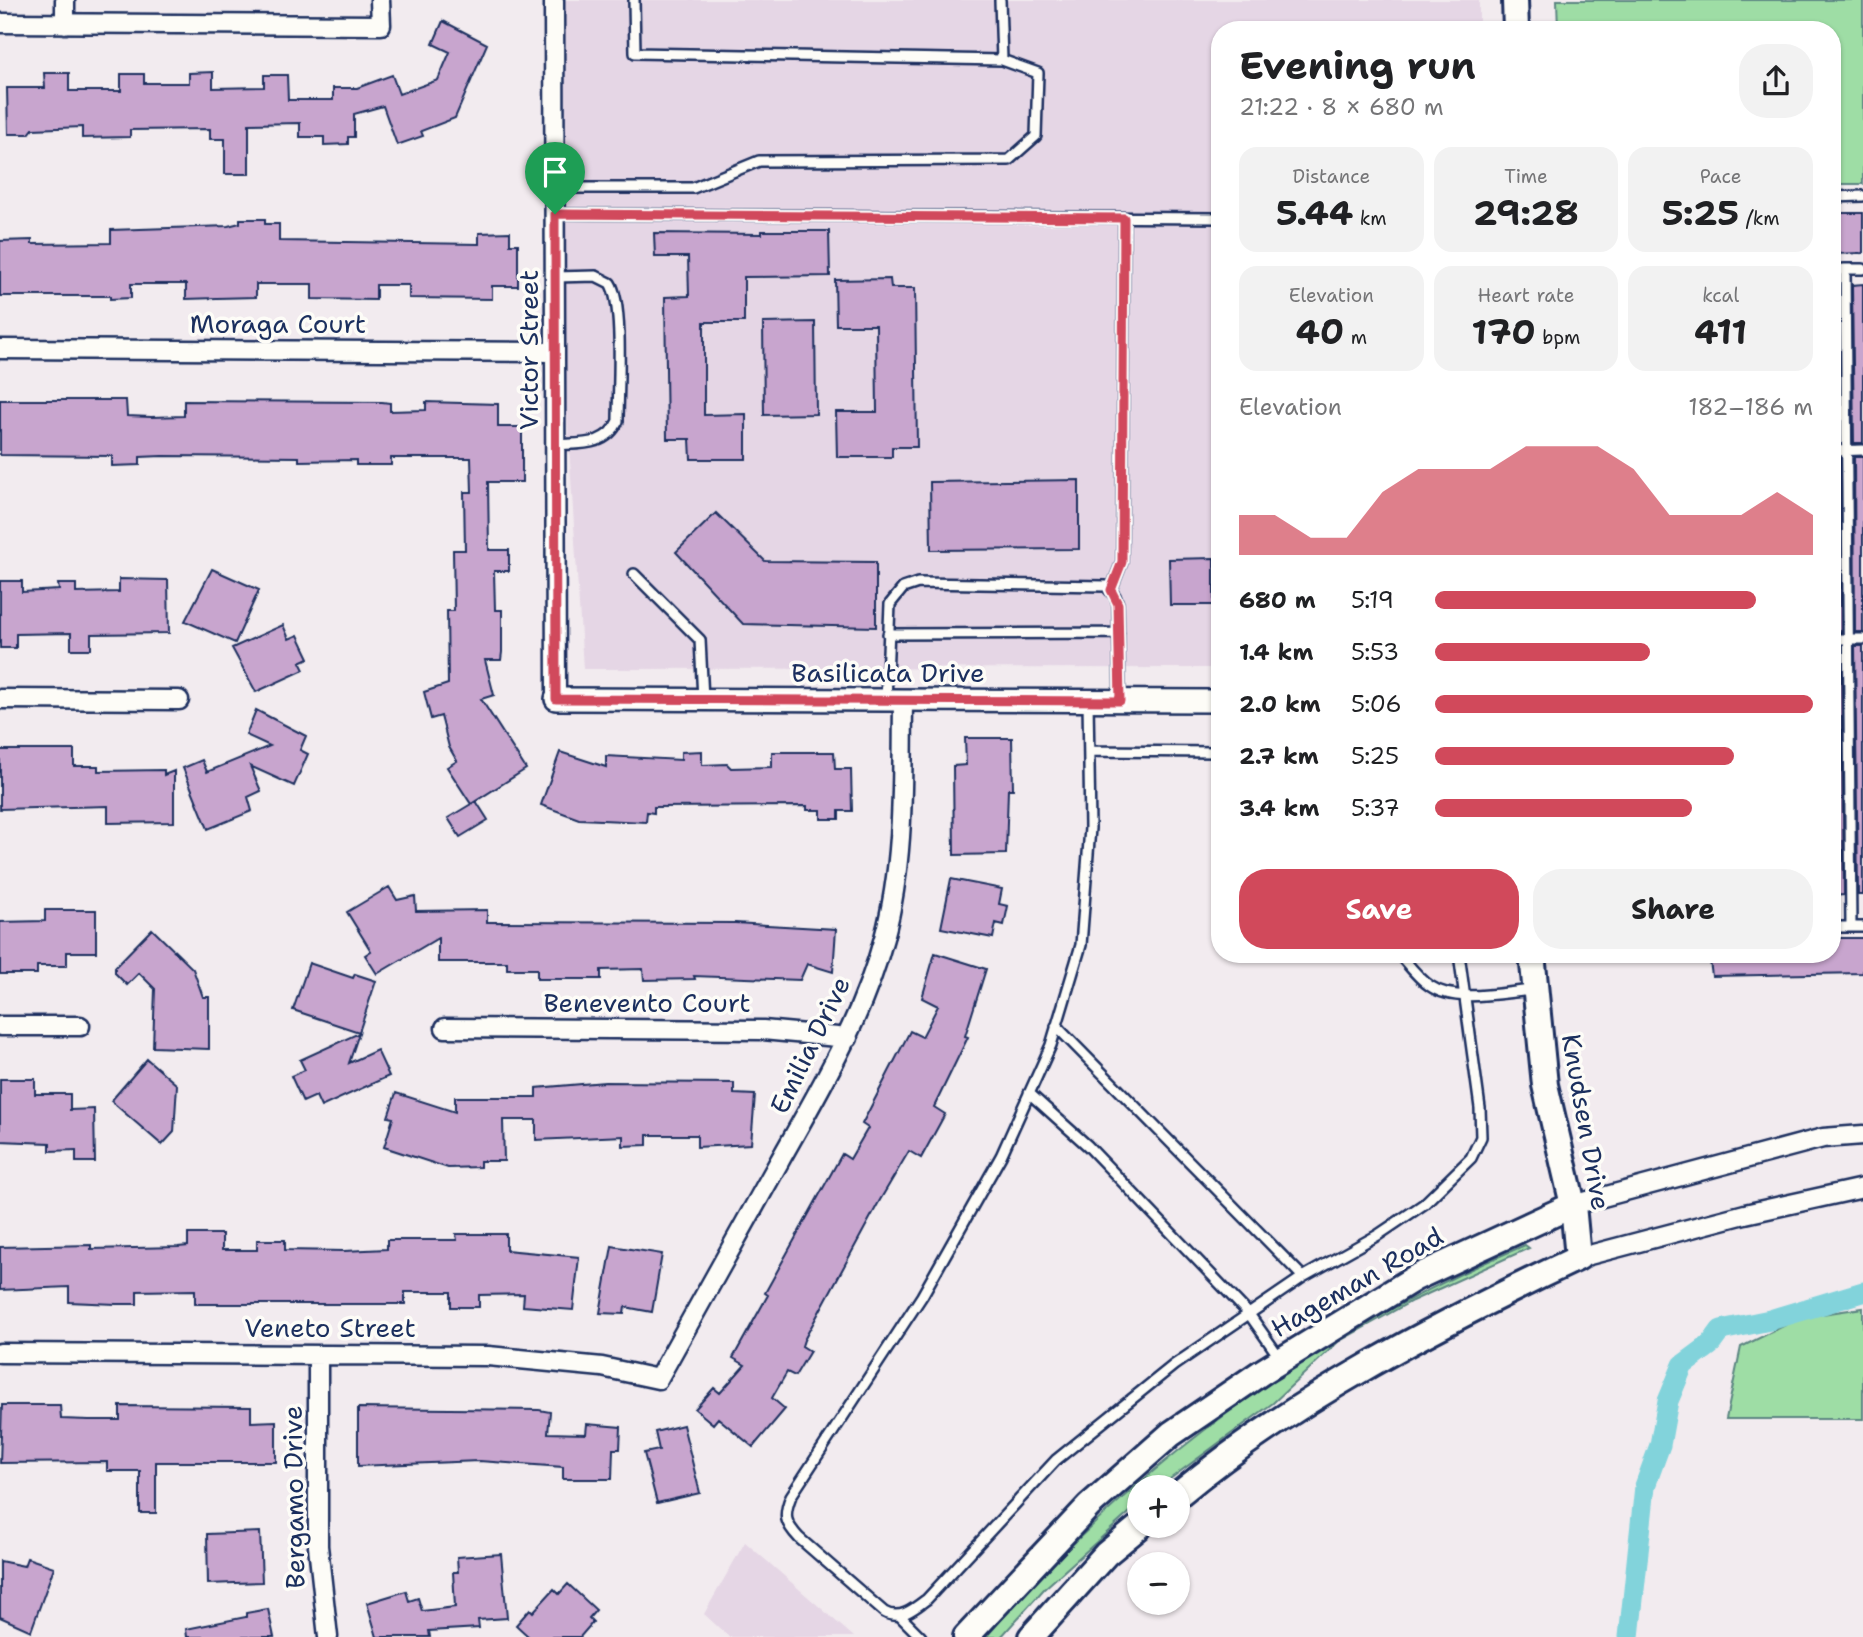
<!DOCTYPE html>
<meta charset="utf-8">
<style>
body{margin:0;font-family:"Shantell Sans",sans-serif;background:#f2f2f2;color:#202124;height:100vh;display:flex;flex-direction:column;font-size:26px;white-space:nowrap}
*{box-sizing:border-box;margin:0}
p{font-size:23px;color:#757577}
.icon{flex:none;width:38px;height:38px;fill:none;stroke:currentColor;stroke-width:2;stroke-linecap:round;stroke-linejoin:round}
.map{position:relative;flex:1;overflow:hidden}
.panel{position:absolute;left:1211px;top:21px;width:630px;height:942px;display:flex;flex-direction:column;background:#fff;border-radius:28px;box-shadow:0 2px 5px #0004}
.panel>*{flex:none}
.buttons{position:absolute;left:1127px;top:1475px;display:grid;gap:14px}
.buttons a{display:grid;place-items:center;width:63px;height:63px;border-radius:50%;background:#fff;box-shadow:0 2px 5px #0004;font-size:35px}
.pin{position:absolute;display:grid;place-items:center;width:60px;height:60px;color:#fff;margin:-72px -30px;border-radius:50% 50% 50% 0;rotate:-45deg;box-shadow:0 0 7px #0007}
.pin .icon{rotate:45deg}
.round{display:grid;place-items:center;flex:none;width:74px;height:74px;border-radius:28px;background:#f2f2f2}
.summary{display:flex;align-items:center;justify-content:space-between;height:119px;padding:0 28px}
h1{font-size:38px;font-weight:700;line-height:52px}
.stats{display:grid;grid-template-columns:repeat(3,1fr);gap:10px;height:119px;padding:7px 28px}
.stats div{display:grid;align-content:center;border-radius:18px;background:#f2f2f2;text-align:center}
.stats b{font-size:35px;font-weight:700}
.stats small{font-size:19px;font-weight:400}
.stats p{font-size:19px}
.chart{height:196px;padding:14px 28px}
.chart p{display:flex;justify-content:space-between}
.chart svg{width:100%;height:126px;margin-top:7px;fill:#d1495b;opacity:.7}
.button{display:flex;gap:14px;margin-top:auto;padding:14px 28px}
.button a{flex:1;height:80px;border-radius:28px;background:#d1495b;color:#fff;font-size:28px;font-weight:700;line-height:80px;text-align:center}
.button a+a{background:#f2f2f2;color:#202124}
ul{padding:0 28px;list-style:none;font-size:23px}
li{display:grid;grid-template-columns:112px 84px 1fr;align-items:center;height:52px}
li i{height:18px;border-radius:9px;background:#d1495b}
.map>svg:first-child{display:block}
</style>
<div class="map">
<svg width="1863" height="1637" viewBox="0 0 1863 1637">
<rect width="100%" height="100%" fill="#f2ebef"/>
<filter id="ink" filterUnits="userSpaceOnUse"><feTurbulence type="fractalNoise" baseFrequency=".0143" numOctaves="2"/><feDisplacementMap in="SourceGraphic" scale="14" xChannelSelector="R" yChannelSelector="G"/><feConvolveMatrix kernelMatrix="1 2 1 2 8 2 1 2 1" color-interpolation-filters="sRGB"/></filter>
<g filter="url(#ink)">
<path fill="#e5d6e5" d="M 557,0 L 1479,0 L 1479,30 L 1220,30 L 1220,668 L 583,669 L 554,207 Z
M 745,1542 L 854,1637 L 729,1637 L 704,1614 Z"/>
<path fill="#9edda5" stroke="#5c8682" stroke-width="2" d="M 1557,0 L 1863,0 L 1863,184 L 1832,184 L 1832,30 L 1558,30 Z
M 1525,1245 L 1529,1248 L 1412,1301 L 1338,1342 L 1273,1403 L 1159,1487 L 1139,1488 L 1139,1504 L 1044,1589 L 1001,1637 L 986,1637 C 1135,1463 1315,1334 1525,1245 Z
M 1863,1308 L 1863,1419 L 1726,1419 L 1741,1347 L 1802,1317 Z"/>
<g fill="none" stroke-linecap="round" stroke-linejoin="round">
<path stroke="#82d3db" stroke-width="21" d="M 1629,1637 L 1645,1486 L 1660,1445 L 1668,1401 L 1683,1365 L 1710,1345 L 1721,1330 L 1770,1320 L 1863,1292"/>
</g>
<path fill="#c8a5ce" stroke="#1b2f5e" stroke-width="2" d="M 443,21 L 487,44 L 455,118 L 421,131 L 423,136 L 397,145 L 383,106 L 354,114 L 354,137 L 348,137 L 348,144 L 324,145 L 324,137 L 300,137 L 300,123 L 249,124 L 249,174 L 225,174 L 225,139 L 210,139 L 210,129 L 130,130 L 130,137 L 82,138 L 82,127 L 33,129 L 29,134 L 8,134 L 7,88 L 45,88 L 44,73 L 69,73 L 69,91 L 121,91 L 121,74 L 144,74 L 144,83 L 189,83 L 189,73 L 213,72 L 213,88 L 264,87 L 264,75 L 287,75 L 288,100 L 333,100 L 333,88 L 357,88 L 392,75 L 399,94 L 438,80 L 450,52 L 433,44 Z
M 1832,213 L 1863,213 L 1863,253 L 1832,254 Z
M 240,219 L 265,219 L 265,224 L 279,224 L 279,241 L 479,244 L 479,233 L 510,232 L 510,244 L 518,244 L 518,286 L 492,286 L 492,299 L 409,298 L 409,285 L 376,285 L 376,300 L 312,299 L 312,284 L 256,284 L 256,297 L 217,298 L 186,299 L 186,284 L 131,284 L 131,298 L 110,299 L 110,296 L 0,296 L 0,241 L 32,240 L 32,244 L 111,243 L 111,230 L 228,226 L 240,223 Z
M 762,231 L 829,231 L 830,276 L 744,277 L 744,322 L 704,322 L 704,415 L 746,414 L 746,459 L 691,459 L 690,439 L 667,439 L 665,297 L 689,296 L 688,257 L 655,257 L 654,233 L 762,234 Z
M 890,279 L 891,288 L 915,288 L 917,447 L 892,447 L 892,457 L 837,457 L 836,412 L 877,412 L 876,325 L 836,325 L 835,280 Z
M 1863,284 L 1863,443 L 1854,443 L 1852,285 Z
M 1832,285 L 1838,285 L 1840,444 L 1832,444 Z
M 815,322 L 816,414 L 764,415 L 763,323 Z
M 0,400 L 126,400 L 127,416 L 151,417 L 184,416 L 184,401 L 382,402 L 390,403 L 390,411 L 426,410 L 426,402 L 498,404 L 498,427 L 522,427 L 522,482 L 488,482 L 489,550 L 509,550 L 509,571 L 494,571 L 495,610 L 502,610 L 502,652 L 501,660 L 485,660 L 494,695 L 481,699 L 526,769 L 471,804 L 447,767 L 457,761 L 449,747 L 441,716 L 431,719 L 424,692 L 448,684 L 447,611 L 454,611 L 453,550 L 465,550 L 464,492 L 472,492 L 471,458 L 391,458 L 391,465 L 356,465 L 356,460 L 299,461 L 299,457 L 162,456 L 140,457 L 140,465 L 112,466 L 112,456 L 0,455 Z
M 1854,457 L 1863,457 L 1863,632 L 1855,632 Z
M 1832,458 L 1840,458 L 1841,632 L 1832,632 Z
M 1079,480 L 1079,549 L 931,550 L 930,482 Z
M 716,513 L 765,561 L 876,562 L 876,627 L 743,624 L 676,552 Z
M 1214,558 L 1214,605 L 1170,605 L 1169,559 Z
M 212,569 L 259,590 L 235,643 L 185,621 Z
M 119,579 L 168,580 L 169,633 L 91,634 L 91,649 L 71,649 L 71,633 L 16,634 L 16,648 L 0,648 L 0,581 L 22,581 L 22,592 L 59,590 L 58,584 L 76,584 L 76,593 L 119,592 Z
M 283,625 L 289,639 L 298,635 L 309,658 L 300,662 L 304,670 L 256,692 L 232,648 Z
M 1832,646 L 1841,646 L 1844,895 L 1832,896 Z
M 1855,646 L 1863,646 L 1863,895 L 1858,895 Z
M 256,710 L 306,736 L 300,750 L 308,754 L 294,786 L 250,766 L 261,791 L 248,797 L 252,811 L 208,829 L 183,768 L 202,760 L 207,772 L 270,746 L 246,735 Z
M 965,738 L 1012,738 L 1013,789 L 1008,789 L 1006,854 L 954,855 L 953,766 L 966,765 Z
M 0,750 L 74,750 L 74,766 L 98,766 L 98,771 L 164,770 L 164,775 L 174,771 L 174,822 L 108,823 L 108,806 L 0,809 Z
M 702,751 L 702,765 L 727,764 L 731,768 L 772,767 L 772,752 L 834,752 L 835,769 L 851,769 L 852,811 L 839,811 L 839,819 L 821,819 L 821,810 L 807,810 L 807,806 L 654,807 L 654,813 L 647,812 L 646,822 L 579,819 L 541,805 L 560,752 L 606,767 L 606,756 L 681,760 L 681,752 Z
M 476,801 L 488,820 L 460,837 L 448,818 Z
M 951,879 L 1002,889 L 999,904 L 1008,906 L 1004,925 L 996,923 L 993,938 L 941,928 Z
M 389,887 L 397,900 L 415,896 L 416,911 L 487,910 L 487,922 L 735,923 L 836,929 L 833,972 L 807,964 L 800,980 L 694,976 L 695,979 L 644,980 L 643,969 L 601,970 L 601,979 L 537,979 L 537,969 L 507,969 L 507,962 L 438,962 L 438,938 L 377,974 L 365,955 L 371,951 L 347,912 Z
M 45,910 L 96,910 L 96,952 L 67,952 L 67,966 L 37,966 L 37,974 L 0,974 L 0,922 L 45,921 Z
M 152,929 L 193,969 L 203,997 L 209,997 L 209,1049 L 153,1047 L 155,989 L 139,973 L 127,985 L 115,973 L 115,967 Z
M 1832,938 L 1863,938 L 1863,973 L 1712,976 L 1709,954 L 1832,954 Z
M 935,953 L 986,969 L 965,1036 L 968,1037 L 934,1107 L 945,1114 L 921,1158 L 909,1151 L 880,1200 L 804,1340 L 802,1346 L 810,1351 L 795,1376 L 787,1372 L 772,1398 L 785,1409 L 753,1447 L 718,1418 L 713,1424 L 695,1409 L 714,1388 L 720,1393 L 745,1365 L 733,1358 L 768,1295 L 765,1293 L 842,1154 L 850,1159 L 868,1128 L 862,1124 L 910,1031 L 922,1037 L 938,1006 L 922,998 Z
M 309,963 L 353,978 L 355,974 L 376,981 L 359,1032 L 293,1010 Z
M 359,1033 L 349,1063 L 377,1050 L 389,1076 L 321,1107 L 316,1096 L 303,1102 L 291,1076 L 305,1070 L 300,1060 Z
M 147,1059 L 177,1085 L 174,1132 L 162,1145 L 111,1101 Z
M 0,1079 L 35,1079 L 35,1094 L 70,1094 L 70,1110 L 94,1109 L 95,1162 L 76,1162 L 76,1150 L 50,1151 L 50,1143 L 0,1141 Z
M 605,1082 L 734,1083 L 734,1094 L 755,1095 L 751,1144 L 697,1147 L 697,1135 L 647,1135 L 647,1145 L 623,1146 L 623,1136 L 536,1140 L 536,1120 L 503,1120 L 504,1161 L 480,1161 L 480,1167 L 448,1168 L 384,1147 L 393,1118 L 388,1117 L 396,1093 L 455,1112 L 455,1097 L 536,1097 L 536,1088 Z
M 188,1234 L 222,1234 L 222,1250 L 257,1250 L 257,1240 L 285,1240 L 285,1250 L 344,1251 L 387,1249 L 387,1240 L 457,1240 L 456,1234 L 506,1234 L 506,1250 L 579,1257 L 573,1310 L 523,1306 L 524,1294 L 479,1295 L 479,1307 L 451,1307 L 451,1292 L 405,1292 L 405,1304 L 195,1304 L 195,1290 L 137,1291 L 137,1304 L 116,1304 L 69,1302 L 69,1287 L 0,1290 L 0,1247 L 91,1245 L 91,1249 L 178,1247 L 188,1246 Z
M 612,1246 L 662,1254 L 652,1312 L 625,1307 L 624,1314 L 600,1313 Z
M 2,1405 L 60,1405 L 61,1419 L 89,1420 L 120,1420 L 120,1406 L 251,1407 L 251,1422 L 276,1421 L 276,1462 L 156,1462 L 156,1513 L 140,1513 L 140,1471 L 107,1471 L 107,1462 L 0,1463 Z
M 358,1408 L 539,1410 L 550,1412 L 548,1433 L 586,1434 L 587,1424 L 621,1427 L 620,1449 L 613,1449 L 612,1479 L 563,1479 L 563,1467 L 479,1461 L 358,1466 Z
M 683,1425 L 700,1493 L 657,1503 L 644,1453 L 659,1450 L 655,1432 Z
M 260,1532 L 262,1582 L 208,1584 L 207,1534 Z
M 501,1554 L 507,1618 L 478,1620 L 479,1628 L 429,1631 L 430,1637 L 377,1637 L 367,1603 L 406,1591 L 409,1601 L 418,1598 L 422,1611 L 455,1607 L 453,1572 L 458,1572 L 457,1557 Z
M 27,1558 L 54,1567 L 31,1631 L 0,1617 L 0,1561 L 24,1566 Z
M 568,1584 L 596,1610 L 589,1618 L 593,1622 L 580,1637 L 529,1637 L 516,1625 L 530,1609 L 533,1612 L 554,1589 L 559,1594 Z
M 268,1609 L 274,1637 L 187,1637 L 186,1629 L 246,1617 L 246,1613 Z"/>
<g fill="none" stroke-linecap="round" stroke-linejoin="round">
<defs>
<path id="service" d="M 634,0 L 635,53 L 1002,60 L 1000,0
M 555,188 L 693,188 L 759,161 L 1009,160 L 1036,136 L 1038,73 L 1002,60
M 1832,197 L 1863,196
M 555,214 L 1220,218
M 1845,269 L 1863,269
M 1832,270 L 1845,269 L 1851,927
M 555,277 L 596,276 L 610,283 C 624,304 618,391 618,421 C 606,447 580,443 555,445
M 1832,451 L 1863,450
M 634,574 L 700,640 L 703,699
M 1111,590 L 1122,562 L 1124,218
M 888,634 L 1119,633
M 1832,639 L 1863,639
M 886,701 L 890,604 L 903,588 L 918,583 L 1106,586 L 1115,596 L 1118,604 L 1120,700
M 1088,701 L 1090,828 L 1081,945 L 1051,1045 L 1001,1156 L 922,1296 L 791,1496 C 783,1516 785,1523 799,1538 L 884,1612 C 900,1621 914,1609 927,1599 L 1056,1460 L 1174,1365 L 1303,1277 L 1378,1235 L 1424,1204 L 1471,1158 L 1481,1137 L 1480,1108 L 1459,954
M 1089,751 L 1220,752
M 1832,927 L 1863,927
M 1399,954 C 1408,964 1418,978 1430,986 C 1456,1004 1504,992 1534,990
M 1056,1026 L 1303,1277
M 1029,1093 L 1088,1146 L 1249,1314 L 1280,1358
M 899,1615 L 921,1637"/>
<path id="minor" d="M 65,0 L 65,24
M 554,0 L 556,699
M 0,23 L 381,25 L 380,0
M 0,349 L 555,352
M 0,699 L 179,700
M 0,1026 L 80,1026
M 445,1028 L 763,1030 L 848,1038
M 1573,1205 L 1823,1138 L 1863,1135
M 1578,1258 L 1745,1214 L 1863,1188
M 0,1353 L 488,1356 L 602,1367 L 658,1379 C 698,1307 739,1234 779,1162 C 820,1089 862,1019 884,938 C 905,861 902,780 903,701
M 318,1355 L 318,1546 L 328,1637"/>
<path id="tertiary" d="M 556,699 L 1220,701"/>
<path id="secondary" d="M 1515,0 L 1516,30
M 1178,1495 C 1293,1399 1442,1322 1578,1258 L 1573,1205 L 1545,1085 L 1532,954
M 966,1637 L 1089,1506 L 1171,1434 L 1262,1372 L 1415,1278 L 1573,1205
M 1031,1637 L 1106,1554 L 1140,1526"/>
</defs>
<use href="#service" stroke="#1b2f5e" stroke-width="14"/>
<use href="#minor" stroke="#1b2f5e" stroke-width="23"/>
<use href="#tertiary" stroke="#1b2f5e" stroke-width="26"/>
<use href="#secondary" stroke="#1b2f5e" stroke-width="30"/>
<use href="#service" stroke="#fdfcf7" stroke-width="9"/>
<use href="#minor" stroke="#fdfcf7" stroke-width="18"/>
<use href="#tertiary" stroke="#fdfcf7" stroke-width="21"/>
<use href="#secondary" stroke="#fdfcf7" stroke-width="24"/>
</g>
</g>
<g fill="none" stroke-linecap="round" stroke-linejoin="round" filter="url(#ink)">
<defs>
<path id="route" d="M 555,214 L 1124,218 L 1122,562 L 1111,590 L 1118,604 L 1120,701 L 556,699 Z"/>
</defs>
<use href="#route" stroke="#fff" stroke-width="14"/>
<use href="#route" stroke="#d1495b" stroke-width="9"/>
</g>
<g text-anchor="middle" stroke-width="7" stroke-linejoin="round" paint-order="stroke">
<g font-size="26" fill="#1b2f5e" stroke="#fdfcf7">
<text x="278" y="333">Moraga Court</text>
<text transform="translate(529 350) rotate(-90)" y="9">Victor Street</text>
<text x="888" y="682">Basilicata Drive</text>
<text x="647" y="1012">Benevento Court</text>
<text transform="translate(810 1045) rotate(-64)" y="9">Emilia Drive</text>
<text transform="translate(1586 1122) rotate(80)" y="9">Knudsen Drive</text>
<text transform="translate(1357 1282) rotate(-30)" y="9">Hageman Road</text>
<text x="330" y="1337">Veneto Street</text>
<text transform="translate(294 1497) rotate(-91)" y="9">Bergamo Drive</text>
</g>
</g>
</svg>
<div class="buttons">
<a>+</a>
<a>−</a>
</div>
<div class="pin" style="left:555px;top:214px;background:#1e9e55"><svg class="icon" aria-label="arrive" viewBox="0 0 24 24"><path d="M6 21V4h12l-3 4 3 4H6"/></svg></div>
<section class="panel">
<div class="summary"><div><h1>Evening run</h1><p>21:22 · 8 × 680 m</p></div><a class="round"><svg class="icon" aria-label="share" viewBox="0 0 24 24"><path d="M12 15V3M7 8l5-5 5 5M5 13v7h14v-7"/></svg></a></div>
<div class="stats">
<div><p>Distance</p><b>5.44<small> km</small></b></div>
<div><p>Time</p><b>29:28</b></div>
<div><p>Pace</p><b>5:25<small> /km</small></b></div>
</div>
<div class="stats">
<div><p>Elevation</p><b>40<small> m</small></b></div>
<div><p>Heart rate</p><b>170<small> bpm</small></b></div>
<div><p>kcal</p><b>411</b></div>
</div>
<div class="chart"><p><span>Elevation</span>182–186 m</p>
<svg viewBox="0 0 160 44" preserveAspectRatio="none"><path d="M0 44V30L10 30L20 38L30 38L40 22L50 14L60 14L70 14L80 6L90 6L100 6L110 14L120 30L130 30L140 30L150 22L160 30V44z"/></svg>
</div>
<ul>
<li><b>680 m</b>5:19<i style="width:85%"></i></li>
<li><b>1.4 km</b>5:53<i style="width:57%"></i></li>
<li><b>2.0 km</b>5:06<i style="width:100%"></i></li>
<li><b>2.7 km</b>5:25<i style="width:79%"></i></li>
<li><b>3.4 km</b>5:37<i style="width:68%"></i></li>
</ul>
<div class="button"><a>Save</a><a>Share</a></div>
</section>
</div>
